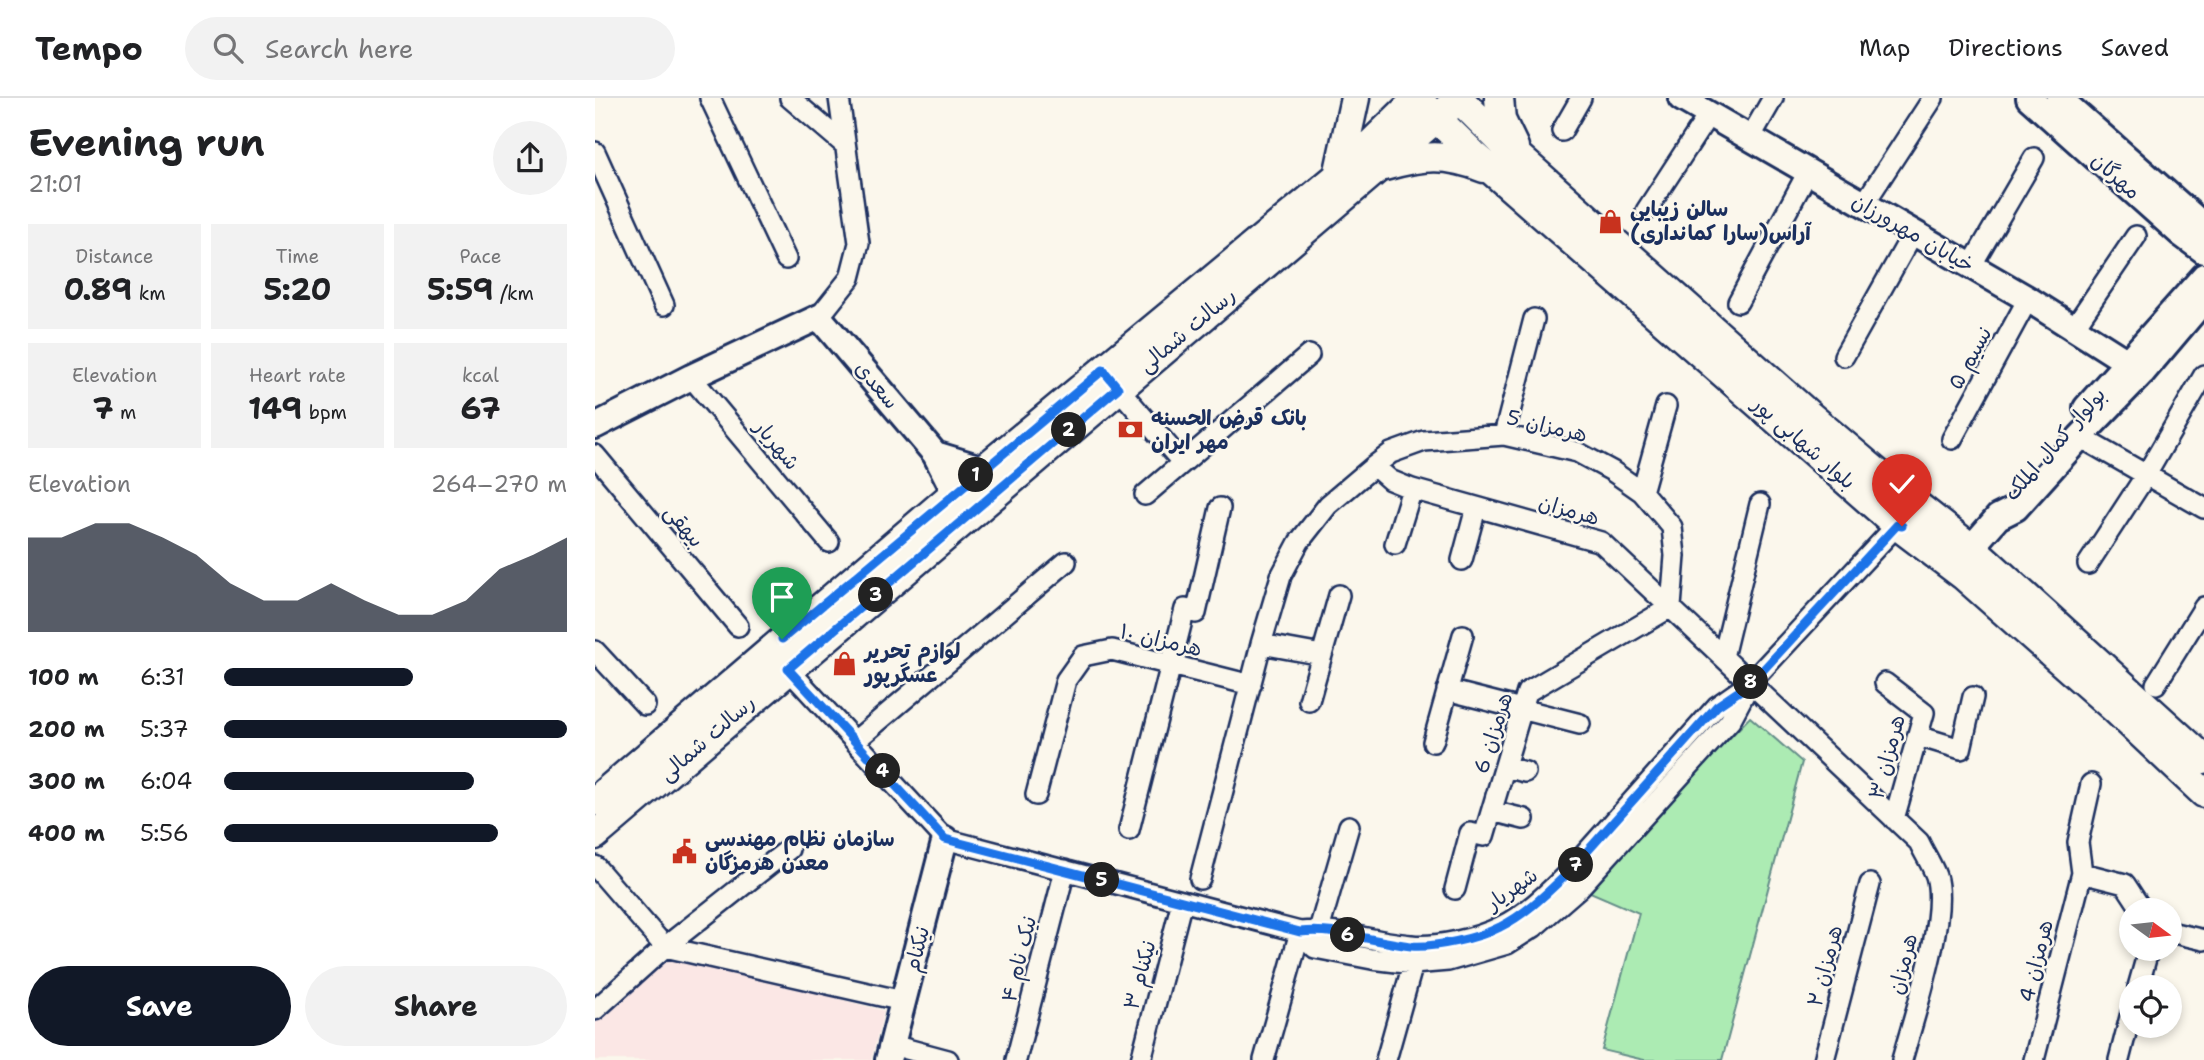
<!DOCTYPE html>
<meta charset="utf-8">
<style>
body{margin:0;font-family:"Shantell Sans","Playpen Sans Arabic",sans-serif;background:#f2f2f2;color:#202124;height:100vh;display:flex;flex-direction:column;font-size:26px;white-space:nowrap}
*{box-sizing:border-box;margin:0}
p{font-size:23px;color:#757577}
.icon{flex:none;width:38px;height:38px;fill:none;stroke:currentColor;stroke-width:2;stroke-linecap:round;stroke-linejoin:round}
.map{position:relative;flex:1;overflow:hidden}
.panel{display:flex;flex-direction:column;background:#fff;width:595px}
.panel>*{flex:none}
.needle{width:46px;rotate:105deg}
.fabs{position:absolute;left:1524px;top:800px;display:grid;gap:14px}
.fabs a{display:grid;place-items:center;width:63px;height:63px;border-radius:50%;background:#fff;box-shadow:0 4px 10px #0003;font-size:35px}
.pin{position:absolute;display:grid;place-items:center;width:60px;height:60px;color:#fff;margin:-72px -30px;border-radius:50% 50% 50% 0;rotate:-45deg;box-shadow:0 0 7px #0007}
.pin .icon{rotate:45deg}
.km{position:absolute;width:35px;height:35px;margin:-18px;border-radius:50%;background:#222;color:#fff;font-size:19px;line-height:35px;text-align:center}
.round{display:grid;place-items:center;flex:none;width:74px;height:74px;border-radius:37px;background:#f2f2f2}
.summary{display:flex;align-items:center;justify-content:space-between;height:119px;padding:0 28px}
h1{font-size:38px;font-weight:700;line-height:52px}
.metrics{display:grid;grid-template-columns:repeat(3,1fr);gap:10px;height:119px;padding:7px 28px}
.metrics div{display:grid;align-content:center;border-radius:0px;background:#f2f2f2;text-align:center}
.metrics b{font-size:30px;font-weight:700}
.metrics small{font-size:19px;font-weight:400}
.metrics p{font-size:19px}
.chart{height:196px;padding:14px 28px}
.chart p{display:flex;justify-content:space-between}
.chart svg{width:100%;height:126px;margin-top:7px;fill:#111827;opacity:.7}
.button{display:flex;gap:14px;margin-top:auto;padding:14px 28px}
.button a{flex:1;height:80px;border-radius:42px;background:#111827;color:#fff;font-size:28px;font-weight:700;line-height:80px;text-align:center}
.button a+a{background:#f2f2f2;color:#202124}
ul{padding:0 28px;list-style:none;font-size:23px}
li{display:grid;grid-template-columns:112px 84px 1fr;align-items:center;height:52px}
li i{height:18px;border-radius:9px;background:#111827}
header{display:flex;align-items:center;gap:42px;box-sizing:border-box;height:98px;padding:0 35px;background:#fff;border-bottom:2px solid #e0e0e0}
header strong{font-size:33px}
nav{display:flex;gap:38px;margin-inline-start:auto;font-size:24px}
.search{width:490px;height:63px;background:#f2f2f2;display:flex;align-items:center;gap:18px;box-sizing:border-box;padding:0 24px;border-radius:38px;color:#757577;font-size:26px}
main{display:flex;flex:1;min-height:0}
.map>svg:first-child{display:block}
</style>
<header>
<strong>Tempo</strong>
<div class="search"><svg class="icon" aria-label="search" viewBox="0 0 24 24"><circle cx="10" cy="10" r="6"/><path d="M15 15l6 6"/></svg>Search here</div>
<nav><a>Map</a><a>Directions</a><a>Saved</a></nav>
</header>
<main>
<section class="panel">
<div class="summary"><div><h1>Evening run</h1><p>21:01</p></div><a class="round"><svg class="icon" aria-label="share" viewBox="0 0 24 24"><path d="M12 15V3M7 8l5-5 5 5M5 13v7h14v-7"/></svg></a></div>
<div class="metrics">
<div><p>Distance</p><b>0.89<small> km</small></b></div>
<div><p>Time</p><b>5:20</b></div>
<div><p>Pace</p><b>5:59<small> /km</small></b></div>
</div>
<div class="metrics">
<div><p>Elevation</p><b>7<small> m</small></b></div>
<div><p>Heart rate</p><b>149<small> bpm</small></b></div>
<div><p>kcal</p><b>67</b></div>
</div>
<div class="chart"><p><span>Elevation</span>264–270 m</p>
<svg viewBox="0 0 160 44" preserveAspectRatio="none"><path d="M0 44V11L10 11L20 6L30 6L40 11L50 17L60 27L70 33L80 33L90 27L100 33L110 38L120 38L130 33L140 22L150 17L160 11V44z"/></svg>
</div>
<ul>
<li><b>100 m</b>6:31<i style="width:55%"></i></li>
<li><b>200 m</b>5:37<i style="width:100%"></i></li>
<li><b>300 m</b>6:04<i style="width:73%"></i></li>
<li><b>400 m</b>5:56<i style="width:80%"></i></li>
</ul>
<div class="button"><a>Save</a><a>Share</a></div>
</section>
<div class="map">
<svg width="1609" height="962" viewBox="0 0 1609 962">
<rect width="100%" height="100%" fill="#fbf7ec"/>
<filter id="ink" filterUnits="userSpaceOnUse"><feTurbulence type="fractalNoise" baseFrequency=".0143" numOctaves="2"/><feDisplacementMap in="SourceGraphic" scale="14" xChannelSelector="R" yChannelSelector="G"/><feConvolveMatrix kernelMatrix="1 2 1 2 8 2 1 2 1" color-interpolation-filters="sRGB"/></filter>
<g filter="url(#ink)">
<path fill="#fbe7e5" d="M 80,856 L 289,913 L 276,962 L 0,962 L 0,925 Z"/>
<path fill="#acebb3" stroke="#648d88" stroke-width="2" d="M 1155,619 L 1207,664 L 1127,962 L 1049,962 L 1007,952 L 1044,815 L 988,791 Z"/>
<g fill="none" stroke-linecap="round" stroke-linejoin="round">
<defs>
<path id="minor" d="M 115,0 L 191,161
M 195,0 L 250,47
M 967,33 L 986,0
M 1155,40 L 1178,0
M 0,54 L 69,207
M 1269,106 L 1338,0
M 1051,113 L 1114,16
M 1376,168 L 1439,60
M 1143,204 L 1213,74
M 224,219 L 255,180 L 264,145 L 244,0
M 1478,231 L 1541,138
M 1249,258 L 1318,135
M 96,279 L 234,444
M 523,290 L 587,364
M 909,337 L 939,221
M 1485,339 L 1609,410
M 1357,341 L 1433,201
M 0,357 L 143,528
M 779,368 L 796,355 L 829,343 L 909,337 L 982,354 L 1017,373 L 1047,394 L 1077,429 L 1080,458 L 1076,509 L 932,594 L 889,738 L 875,735 L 860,791
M 1047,394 L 1071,308
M 550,397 L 714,257
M 800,446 L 817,391
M 867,462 L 881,410
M 1493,466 L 1551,377 L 1609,277
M 666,546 L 727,557
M 0,553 L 50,607
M 1128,559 L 1165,406
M 193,571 L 350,741 L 705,834 C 742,830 779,844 816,847 C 841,850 883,840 905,829 C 930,817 952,796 972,776 L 1122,608 L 1155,585 L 1302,427
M 1290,585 L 1329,615 L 1299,721
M 1561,586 L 1609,509
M 852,592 L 985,626
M 714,603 L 744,497
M 1323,638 L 1366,651 L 1378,599
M 260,643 L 471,464
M 838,644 L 868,537
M 910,669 L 930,674
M 441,697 L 471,582 L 488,558 L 517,552 L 656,587
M 897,713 L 929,721
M 534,732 L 590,511 L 601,515 L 625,410
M 0,768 L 70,849 L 308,903
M 1487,775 L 1530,786 L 1547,812
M 605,781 L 666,546 L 686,478 L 704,444 L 733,407 L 779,368 L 795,382 L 817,391 L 1006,444 L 1324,744 C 1329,755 1337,767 1341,778 C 1353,819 1319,918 1307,962
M 724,832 L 754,728
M 705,834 L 720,850 L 777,861 L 818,866 L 853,863 L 912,846 L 939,829 L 985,789 L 1135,623 L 1153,589
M 1575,834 L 1609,842
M 1543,889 L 1554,850
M 0,912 L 70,849 L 194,751
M 297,947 L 353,962
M 421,962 L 470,772
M 546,962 L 587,803
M 669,962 L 705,834
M 791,962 L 818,866 L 818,855
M 1229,962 L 1275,786
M 1439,962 L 1487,775 L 1483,744 L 1496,686
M 1524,962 L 1536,915"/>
<path id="tertiary" d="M 1086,0 L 1433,201 L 1548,274
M 1434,0 L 1586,136 L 1609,153
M 1464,0 L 1609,128
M 1491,310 L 1609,178
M 0,328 L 96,279 L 224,219 L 340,356 L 360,395
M 340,356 L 389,371
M 1365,465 L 1376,450 L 1403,419 L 1421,410 L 1485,339 L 1548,274 L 1609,202
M 293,962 L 350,741"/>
<path id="secondary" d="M 863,0 L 910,47 L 1215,318 L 1306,395 L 1385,457 L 1609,661
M 904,0 L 906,22 L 919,49
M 828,7 L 878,56 L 1302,427 L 1368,477 L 1521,612 L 1609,695
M 789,68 C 828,57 852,55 889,70
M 743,78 L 760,0
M 0,703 L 360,395 L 743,78 L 823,0
M 0,737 L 865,0"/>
</defs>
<use href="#minor" stroke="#1b2f5e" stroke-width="24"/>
<use href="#tertiary" stroke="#1b2f5e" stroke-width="30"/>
<use href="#secondary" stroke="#1b2f5e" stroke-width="33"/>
<use href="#minor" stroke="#fbf7ec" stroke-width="19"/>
<use href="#tertiary" stroke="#fbf7ec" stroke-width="24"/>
<use href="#secondary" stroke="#fbf7ec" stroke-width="28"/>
</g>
</g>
<g fill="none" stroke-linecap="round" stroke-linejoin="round" filter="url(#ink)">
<defs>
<path id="route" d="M 187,541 L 508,272 L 523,290 L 193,571 L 350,741 L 705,834 C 742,830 779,844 816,848 C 839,850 884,840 905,829 C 930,817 952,795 972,776 L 1122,608 L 1156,585 L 1302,427 L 1307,428"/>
</defs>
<use href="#route" stroke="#fff" stroke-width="14"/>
<use href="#route" stroke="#1a73e8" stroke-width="9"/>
</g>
<defs>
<symbol id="shop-bare" viewBox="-9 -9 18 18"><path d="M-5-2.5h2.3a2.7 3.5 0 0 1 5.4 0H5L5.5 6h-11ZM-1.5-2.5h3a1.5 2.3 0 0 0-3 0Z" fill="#c8321e" stroke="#fbf7ec" stroke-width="2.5" paint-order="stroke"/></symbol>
<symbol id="bank-bare" viewBox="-9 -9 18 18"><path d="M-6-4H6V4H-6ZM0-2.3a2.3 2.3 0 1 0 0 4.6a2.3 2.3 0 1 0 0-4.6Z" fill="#c8321e" stroke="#fbf7ec" stroke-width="2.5" paint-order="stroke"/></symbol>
<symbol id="civic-bare" viewBox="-9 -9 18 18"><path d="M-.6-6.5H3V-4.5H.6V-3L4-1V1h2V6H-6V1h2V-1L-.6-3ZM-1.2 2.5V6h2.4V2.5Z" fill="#c8321e" stroke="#fbf7ec" stroke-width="2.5" paint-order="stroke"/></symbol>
</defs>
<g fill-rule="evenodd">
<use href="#shop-bare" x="998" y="106" width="35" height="35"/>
<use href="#bank-bare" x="518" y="314" width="35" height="35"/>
<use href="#shop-bare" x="232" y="548" width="35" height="35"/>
<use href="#civic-bare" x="72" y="736" width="35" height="35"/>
</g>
<g text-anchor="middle" stroke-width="5" stroke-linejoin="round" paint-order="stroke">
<g font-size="21" fill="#1b2f5e" stroke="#fbf7ec">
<text transform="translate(1521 78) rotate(42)" y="7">مهرگان</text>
<text transform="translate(1318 135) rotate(30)" y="7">خیابان مهرورزان</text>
<text transform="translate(592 232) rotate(-40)" y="7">رسالت شمالی</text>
<text transform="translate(1375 260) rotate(-61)" y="7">نسیم ۵</text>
<text transform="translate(282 287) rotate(50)" y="7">سعدی</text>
<text transform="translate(952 328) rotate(13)" y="7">هرمزان 5</text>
<text transform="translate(1209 345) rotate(41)" y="7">بلوار شهابی پور</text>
<text transform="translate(1460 346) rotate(-49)" y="7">بولوار کمال الملک</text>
<text transform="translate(182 347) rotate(50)" y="7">شهریار</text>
<text transform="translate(974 412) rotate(16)" y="7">هرمزان</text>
<text transform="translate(89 428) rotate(50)" y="7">بیهقی</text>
<text transform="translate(566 542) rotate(13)" y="7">هرمزان ۱۰</text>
<text transform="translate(898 635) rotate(-72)" y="7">هرمزان 6</text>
<text transform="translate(112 640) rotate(-41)" y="7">رسالت شمالی</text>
<text transform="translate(1292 659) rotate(-75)" y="7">هرمزان ۳</text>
<text transform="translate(917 791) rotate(-35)" y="7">شهریار</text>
<text transform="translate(322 851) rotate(-76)" y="7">نیکنام</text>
<text transform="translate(424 861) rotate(-76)" y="7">نیک نام ۴</text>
<text transform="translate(1441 863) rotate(-76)" y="7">هرمزان 4</text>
<text transform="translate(1308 866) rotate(-76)" y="7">هرمزان</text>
<text transform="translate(1230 868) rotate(-75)" y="7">هرمزان ۲</text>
<text transform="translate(545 877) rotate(-75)" y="7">نیکنام ۳</text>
</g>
<g font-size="21" font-weight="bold" fill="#1b2f5e" stroke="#fbf7ec" text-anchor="start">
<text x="1035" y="118">سالن زیبایی<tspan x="1035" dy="24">آراس(سارا کمانداری)</tspan></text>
<text x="556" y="327">بانک قرض الحسنه<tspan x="556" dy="24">مهر ایران</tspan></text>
<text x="270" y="560">لوازم تحریر<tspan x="270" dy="24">عسگرپور</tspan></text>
<text x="110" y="748">سازمان نظام مهندسی<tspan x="110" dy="24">معدن هرمزگان</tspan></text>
</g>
</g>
</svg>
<div class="fabs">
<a><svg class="needle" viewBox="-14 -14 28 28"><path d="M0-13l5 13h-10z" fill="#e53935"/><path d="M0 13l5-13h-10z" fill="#757577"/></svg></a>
<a><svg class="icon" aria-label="locate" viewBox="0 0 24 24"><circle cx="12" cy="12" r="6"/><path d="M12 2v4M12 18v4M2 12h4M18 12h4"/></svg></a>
</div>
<div class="pin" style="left:187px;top:541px;background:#1e9e55"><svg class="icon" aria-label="arrive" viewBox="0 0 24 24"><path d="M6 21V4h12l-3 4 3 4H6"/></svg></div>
<div class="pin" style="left:1307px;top:428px;background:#d93025"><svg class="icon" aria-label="check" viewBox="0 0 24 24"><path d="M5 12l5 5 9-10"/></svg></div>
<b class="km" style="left:381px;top:377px">1</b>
<b class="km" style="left:474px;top:332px">2</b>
<b class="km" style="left:281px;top:497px">3</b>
<b class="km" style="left:288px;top:673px">4</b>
<b class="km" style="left:507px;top:782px">5</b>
<b class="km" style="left:753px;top:837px">6</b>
<b class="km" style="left:981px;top:767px">7</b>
<b class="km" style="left:1156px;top:584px">8</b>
</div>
</main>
